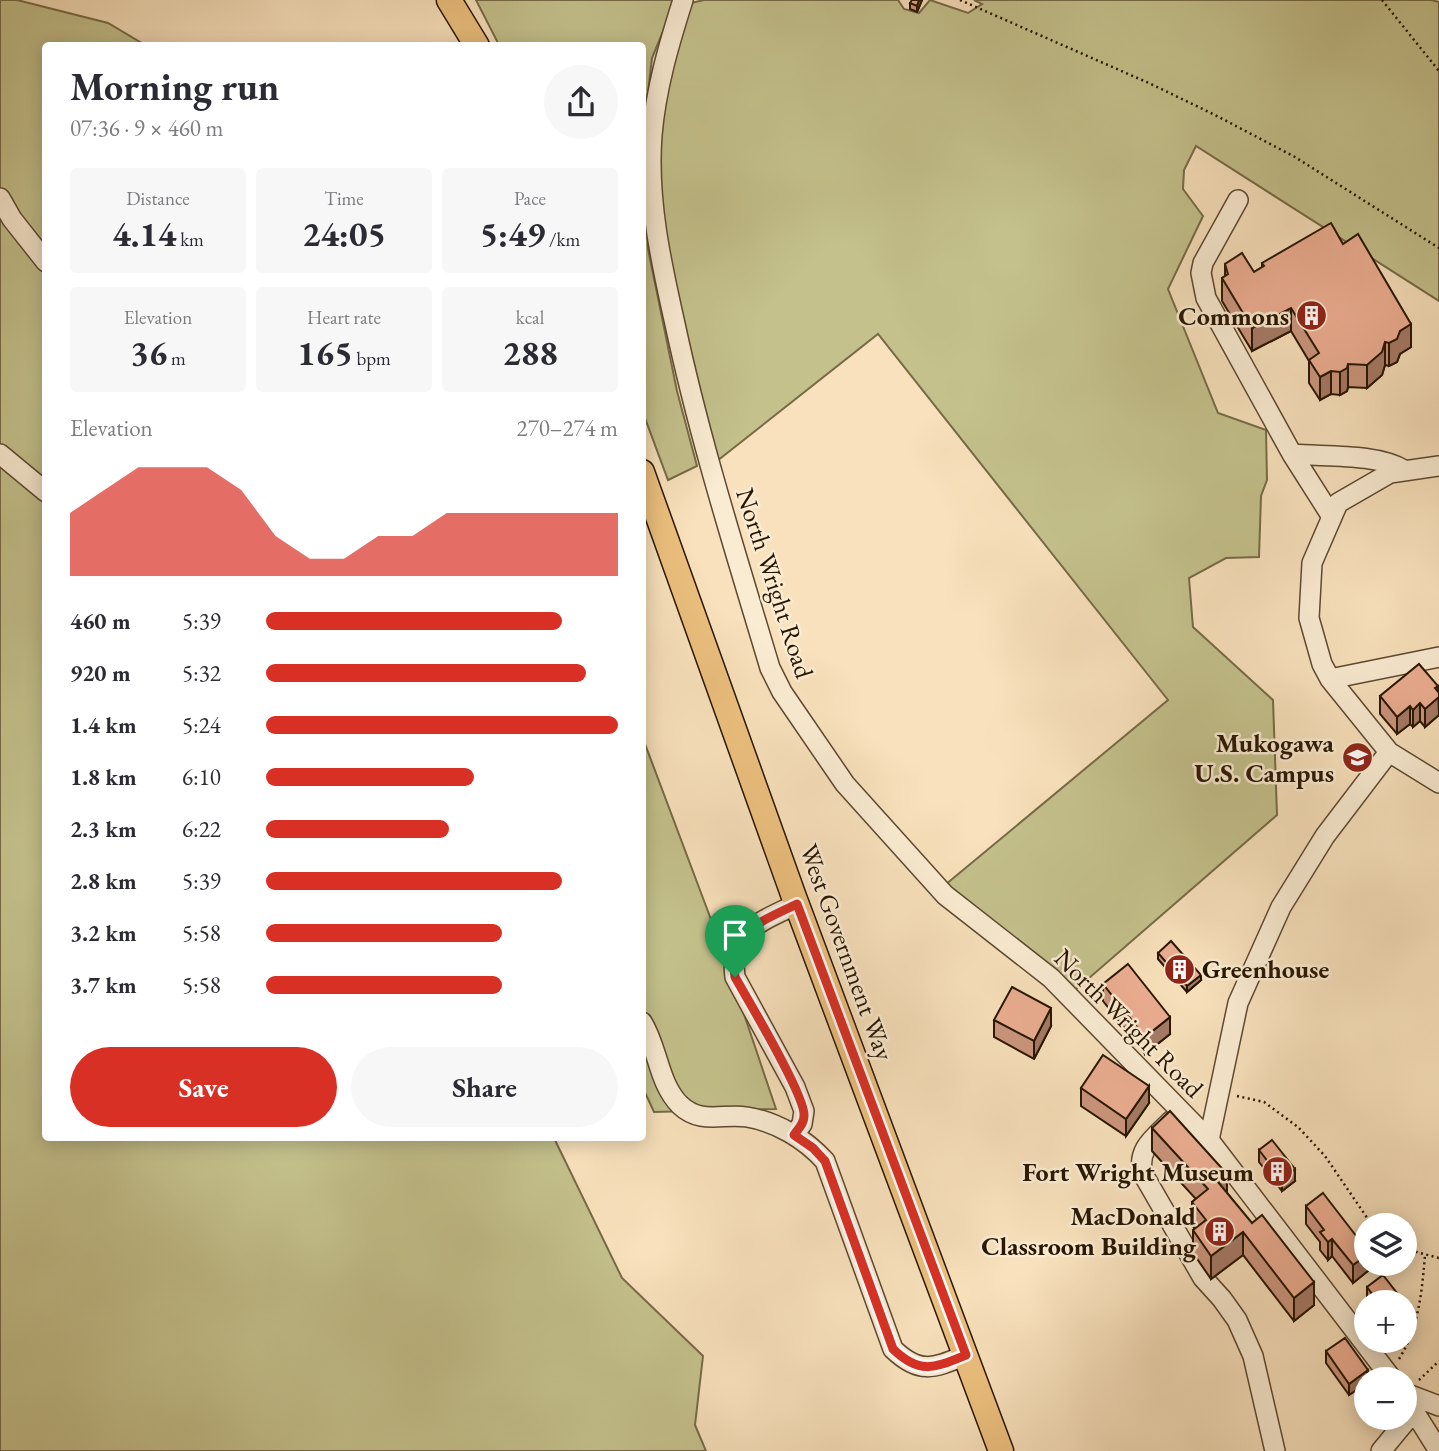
<!DOCTYPE html>
<meta charset="utf-8">
<style>
body{margin:0;font-family:"EB Garamond",serif;background:#f7f7f7;color:#2b2b33;height:100vh;display:flex;flex-direction:column;font-size:26px;white-space:nowrap}
*{box-sizing:border-box;margin:0}
p{font-size:23px;color:#7c7c81}
.icon{flex:none;width:38px;height:38px;fill:none;stroke:currentColor;stroke-width:2;stroke-linecap:round;stroke-linejoin:round}
.map{position:relative;flex:1;overflow:hidden}
.side{position:absolute;left:42px;top:42px;width:604px;height:1099px;display:flex;flex-direction:column;background:#fff;border-radius:7px;box-shadow:0 4px 18px #0003}
.side>*{flex:none}
.buttons{position:absolute;left:1354px;top:1213px;display:grid;gap:14px}
.buttons a{display:grid;place-items:center;width:63px;height:63px;border-radius:50%;background:#fff;box-shadow:0 4px 18px #0003;font-size:35px}
.pin{position:absolute;display:grid;place-items:center;width:60px;height:60px;color:#fff;margin:-72px -30px;border-radius:50% 50% 50% 0;rotate:-45deg;box-shadow:0 0 7px #0007}
.pin .icon{rotate:45deg}
.round{display:grid;place-items:center;flex:none;width:74px;height:74px;border-radius:37px;background:#f7f7f7}
.headline{display:flex;align-items:center;justify-content:space-between;height:119px;padding:0 28px}
h1{font-size:38px;font-weight:700;line-height:52px}
.stats{display:grid;grid-template-columns:repeat(3,1fr);gap:10px;height:119px;padding:7px 28px}
.stats div{display:grid;align-content:center;border-radius:7px;background:#f7f7f7;text-align:center}
.stats b{font-size:35px;font-weight:700}
.stats small{font-size:19px;font-weight:400}
.stats p{font-size:19px}
.chart{height:196px;padding:14px 28px}
.chart p{display:flex;justify-content:space-between}
.chart svg{width:100%;height:126px;margin-top:7px;fill:#d93025;opacity:.7}
.cta{display:flex;gap:14px;margin-top:auto;padding:14px 28px}
.cta a{flex:1;height:80px;border-radius:42px;background:#d93025;color:#fff;font-size:28px;font-weight:700;line-height:80px;text-align:center}
.cta a+a{background:#f7f7f7;color:#2b2b33}
ul{padding:0 28px;list-style:none;font-size:23px}
li{display:grid;grid-template-columns:112px 84px 1fr;align-items:center;height:52px}
li i{height:18px;border-radius:9px;background:#d93025}
.map>svg:first-child{display:block}
</style>
<div class="map">
<svg width="1439" height="1451" viewBox="0 0 1439 1451">
<rect width="100%" height="100%" fill="#f8e1bc"/>
<filter id="stains"><feTurbulence type="fractalNoise" baseFrequency=".00286" numOctaves="4"/><feColorMatrix values="0 0 0 0 .2 0 0 0 0 .09 0 0 0 0 .02 0 0 0 .5 -.17"/></filter>
<radialGradient id="worn" r=".72"><stop offset=".6" stop-color="#630" stop-opacity="0"/><stop offset="1" stop-color="#630" stop-opacity=".3"/></radialGradient>
<path fill="#c4c18c" stroke="#766b47" stroke-width="2" d="M 0,0 L 17,0 L 108,23 L 145,45 L 46,46 L 46,1138 L 554,1138 L 622,1278 L 703,1356 L 695,1425 L 706,1451 L 0,1451 Z
M 476,0 L 674,0 L 673,7 L 652,58 L 643,136 L 648,249 L 677,391 L 697,466 L 668,480 L 642,410 L 642,46 L 499,45 Z
M 704,0 L 898,0 L 904,9 L 919,13 L 930,0 L 968,13 L 982,4 L 974,0 L 1431,0 L 1439,2 L 1439,301 L 1196,146 L 1184,170 L 1183,189 L 1203,216 L 1168,289 L 1218,413 L 1266,430 L 1267,480 L 1261,496 L 1259,557 L 1226,558 L 1189,578 L 1193,627 L 1273,700 L 1277,815 L 1073,992 L 945,885 L 1168,700 L 878,334 L 717,461 L 659,218 L 658,136 L 680,27 L 691,3 Z
M 642,736 L 721,946 L 776,1109 L 654,1112 L 642,1086 Z"/>
<g fill="none" stroke-linecap="round" stroke-linejoin="round">
<defs>
<path id="minor" d="M 683,0 C 669,44 656,88 652,135 C 647,199 661,262 675,324 C 700,441 736,554 770,668 L 782,692 L 845,784 L 945,895 L 1051,978 L 1209,1140 L 1392,1379
M 0,198 L 12,219 L 46,262
M 1238,200 L 1203,263 L 1201,273 L 1206,298 L 1292,454 L 1332,517
M 0,454 L 46,492
M 1292,454 C 1324,457 1377,453 1404,470
M 1439,466 L 1390,473 L 1338,503 L 1312,563 L 1309,618 L 1322,664 L 1330,679 L 1389,752 L 1439,783
M 1330,679 L 1439,657
M 642,1022 C 658,1047 658,1083 680,1105 C 701,1125 723,1113 747,1117 C 777,1122 805,1139 825,1161 L 893,1349 C 920,1375 934,1368 966,1355
M 1171,1121 C 1155,1137 1136,1149 1143,1174 L 1203,1278 L 1222,1299 L 1237,1320 L 1253,1356 L 1275,1451
M 794,1135 L 802,1124 L 804,1111 L 795,1087 L 735,977 C 729,931 762,921 797,904
M 1209,1140 L 1238,1003 L 1281,907 L 1325,836 L 1389,752
M 1405,1393 L 1439,1406
M 1405,1397 L 1439,1451
M 1381,1451 L 1414,1411"/>
<path id="major" d="M 449,0 L 477,46
M 642,472 L 794,897 L 1001,1451"/>
</defs>
<use href="#minor" stroke="#5c4830" stroke-width="22"/>
<use href="#major" stroke="#281502" stroke-width="27"/>
<path stroke="#281502" stroke-width="2.5" stroke-dasharray="2 3.5" stroke-linecap="butt" d="M 960,0 L 1151,84 L 1215,115 L 1295,157 L 1439,248
M 1382,0 L 1439,71
M 1237,1096 L 1264,1102 L 1298,1127 L 1325,1156 L 1372,1225
M 1405,1249 L 1439,1258
M 1399,1359 C 1419,1327 1422,1291 1425,1255
M 1419,1380 L 1439,1361"/>
<use href="#minor" stroke="#faecd3" stroke-width="19"/>
<use href="#major" stroke="#ecc07e" stroke-width="24"/>
</g>
<path fill="#cb967e" stroke="#281502" stroke-width="2" d="M 922,0 L 917,12 L 910,9 L 910,3 Z
M 1343,244 L 1411,347 L 1400,354 L 1397,362 L 1389,366 L 1385,365 L 1382,375 L 1367,388 L 1348,387 L 1347,391 L 1340,395 L 1331,394 L 1320,400 L 1309,383 L 1309,361 L 1291,331 L 1252,351 L 1222,301 L 1222,278 L 1225,276 L 1225,264 L 1254,272 L 1262,267 L 1262,263 Z
M 1438,692 L 1439,693 L 1439,715 L 1425,727 L 1420,721 L 1413,727 L 1410,724 L 1397,734 L 1380,714 L 1380,696 Z
M 1158,953 L 1201,980 L 1187,992 L 1158,959 Z
M 1103,984 L 1170,1034 L 1145,1054 L 1103,1001 Z
M 994,1020 L 1051,1026 L 1034,1059 L 994,1037 Z
M 1081,1088 L 1149,1103 L 1126,1136 L 1081,1106 Z
M 1152,1128 L 1227,1193 L 1314,1305 L 1294,1321 L 1243,1255 L 1211,1279 L 1193,1253 L 1193,1230 L 1195,1229 L 1192,1225 L 1192,1202 L 1196,1199 L 1152,1151 Z
M 1259,1150 L 1295,1181 L 1282,1191 L 1259,1162 Z
M 1306,1206 L 1369,1264 L 1369,1270 L 1353,1283 L 1332,1256 L 1328,1260 L 1320,1250 L 1320,1242 L 1306,1224 Z
M 1367,1287 L 1404,1302 L 1369,1302 L 1367,1299 Z
M 1326,1351 L 1368,1379 L 1367,1379 L 1367,1383 L 1349,1395 L 1326,1363 Z"/>
<path fill="#a57a66" stroke="#281502" stroke-width="2" d="M 919,0 L 922,0 L 917,12 L 917,6 Z
M 1291,308 L 1291,331 L 1252,351 L 1252,328 Z
M 1411,324 L 1411,347 L 1400,354 L 1397,362 L 1389,366 L 1389,343 L 1400,331 Z
M 1385,342 L 1385,365 L 1382,375 L 1367,388 L 1367,365 Z
M 1348,364 L 1348,387 L 1347,391 L 1340,395 L 1340,372 Z
M 1331,371 L 1331,394 L 1320,400 L 1320,377 Z
M 1438,686 L 1439,715 L 1425,727 L 1425,709 L 1435,688 Z
M 1420,703 L 1420,721 L 1413,727 L 1413,710 Z
M 1410,706 L 1410,724 L 1397,734 L 1397,717 Z
M 1201,975 L 1201,980 L 1187,992 L 1187,986 Z
M 1051,1008 L 1051,1026 L 1034,1059 L 1034,1041 Z
M 1170,1017 L 1170,1034 L 1145,1054 L 1145,1037 Z
M 1149,1086 L 1149,1103 L 1126,1136 L 1126,1119 Z
M 1295,1169 L 1295,1181 L 1282,1191 L 1282,1180 Z
M 1227,1174 L 1227,1197 L 1218,1182 Z
M 1243,1232 L 1243,1255 L 1211,1279 L 1211,1256 Z
M 1332,1239 L 1332,1256 L 1328,1260 L 1328,1242 Z
M 1367,1255 L 1367,1264 L 1369,1264 L 1369,1270 L 1353,1283 L 1353,1265 Z
M 1314,1282 L 1314,1305 L 1294,1321 L 1294,1298 Z
M 1368,1370 L 1367,1383 L 1349,1395 L 1349,1384 Z"/>
<path fill="#ecae92" stroke="#281502" stroke-width="2" d="M 912,0 L 919,0 L 917,6 L 910,3 Z
M 1331,223 L 1343,244 L 1358,234 L 1411,324 L 1400,331 L 1397,339 L 1389,343 L 1385,342 L 1382,352 L 1367,365 L 1348,364 L 1347,368 L 1340,372 L 1331,371 L 1320,377 L 1309,360 L 1319,353 L 1291,308 L 1252,328 L 1222,278 L 1228,274 L 1225,264 L 1242,253 L 1254,272 L 1264,266 L 1262,263 Z
M 1419,664 L 1438,686 L 1435,688 L 1439,693 L 1439,697 L 1425,709 L 1420,703 L 1413,710 L 1410,706 L 1397,717 L 1380,696 Z
M 1171,941 L 1201,975 L 1187,986 L 1158,953 Z
M 1128,964 L 1170,1017 L 1145,1037 L 1103,984 Z
M 1012,987 L 1051,1008 L 1034,1041 L 994,1020 Z
M 1103,1055 L 1149,1086 L 1126,1119 L 1081,1088 Z
M 1170,1111 L 1227,1174 L 1218,1182 L 1252,1223 L 1262,1215 L 1314,1282 L 1294,1298 L 1243,1232 L 1211,1256 L 1193,1230 L 1206,1220 L 1192,1202 L 1208,1189 L 1152,1128 Z
M 1272,1140 L 1295,1169 L 1282,1180 L 1259,1150 Z
M 1323,1193 L 1367,1250 L 1367,1255 L 1353,1265 L 1332,1239 L 1328,1242 L 1320,1232 L 1324,1230 L 1306,1206 Z
M 1383,1275 L 1404,1302 L 1378,1302 L 1367,1287 Z
M 1345,1338 L 1368,1370 L 1349,1384 L 1326,1351 Z"/>
<g fill="none" stroke-linecap="round" stroke-linejoin="round">
<defs>
<path id="route" d="M 797,904 L 966,1355 C 934,1368 920,1375 893,1349 L 825,1161 L 813,1148 L 794,1135 C 798,1129 804,1124 804,1116 C 806,1097 748,1000 735,977 C 729,931 762,921 797,904 Z"/>
</defs>
<use href="#route" stroke="#fff" stroke-width="14"/>
<use href="#route" stroke="#d93025" stroke-width="9"/>
</g>
<defs>
<symbol id="building-disc" viewBox="-11 -11 22 22"><circle r="9.5" fill="#8f2418" stroke="#faecd3"/><path d="M-4-6H4V6H1V3H-1V6H-4ZM-2.5-4.3h1.7v1.8h-1.7ZM.8-4.3h1.7v1.8H.8ZM-2.5-1h1.7V.8h-1.7ZM.8-1h1.7V.8H.8Z" fill="#fff"/></symbol>
<symbol id="university-disc" viewBox="-11 -11 22 22"><circle r="9.5" fill="#8f2418" stroke="#faecd3"/><path d="M0-5L7-2L0 1L-7-2ZM-4 1L0 2.5L4 1V4Q0 6-4 4Z" fill="#fff"/></symbol>
</defs>
<g fill-rule="evenodd">
<use href="#building-disc" x="1294" y="298" width="35" height="35"/>
<use href="#university-disc" x="1340" y="740" width="35" height="35"/>
<use href="#building-disc" x="1162" y="952" width="35" height="35"/>
<use href="#building-disc" x="1260" y="1154" width="35" height="35"/>
<use href="#building-disc" x="1202" y="1214" width="35" height="35"/>
</g>
<g text-anchor="middle" stroke-width="5" stroke-linejoin="round" paint-order="stroke">
<g font-size="26" font-weight="bold" fill="#281502" stroke="#faecd3" text-anchor="end">
<text x="1289" y="325">Commons</text>
<text x="1334" y="752">Mukogawa<tspan x="1334" dy="30">U.S. Campus</tspan></text>
<text x="1202" y="978" text-anchor="start">Greenhouse</text>
<text x="1254" y="1181">Fort Wright Museum</text>
<text x="1196" y="1225">MacDonald<tspan x="1196" dy="30">Classroom Building</tspan></text>
</g>
<g font-size="26" fill="#281502" stroke="#faecd3">
<text transform="translate(775 583) rotate(72)" y="9">North Wright Road</text>
<text transform="translate(847 952) rotate(70)" y="9">West Government Way</text>
<text transform="translate(1129 1023) rotate(45)" y="9">North Wright Road</text>
</g>
</g>
<rect width="100%" height="100%" filter="url(#stains)"/>
<rect width="100%" height="100%" fill="url(#worn)"/>
</svg>
<div class="buttons">
<a><svg class="icon" aria-label="layers" viewBox="0 0 24 24"><path d="M12 4l9 5-9 5-9-5zM3 14l9 5 9-5"/></svg></a>
<a>+</a>
<a>−</a>
</div>
<div class="pin" style="left:735px;top:977px;background:#1e9e55"><svg class="icon" aria-label="arrive" viewBox="0 0 24 24"><path d="M6 21V4h12l-3 4 3 4H6"/></svg></div>
<section class="side">
<div class="headline"><div><h1>Morning run</h1><p>07:36 · 9 × 460 m</p></div><a class="round"><svg class="icon" aria-label="share" viewBox="0 0 24 24"><path d="M12 15V3M7 8l5-5 5 5M5 13v7h14v-7"/></svg></a></div>
<div class="stats">
<div><p>Distance</p><b>4.14<small> km</small></b></div>
<div><p>Time</p><b>24:05</b></div>
<div><p>Pace</p><b>5:49<small> /km</small></b></div>
</div>
<div class="stats">
<div><p>Elevation</p><b>36<small> m</small></b></div>
<div><p>Heart rate</p><b>165<small> bpm</small></b></div>
<div><p>kcal</p><b>288</b></div>
</div>
<div class="chart"><p><span>Elevation</span>270–274 m</p>
<svg viewBox="0 0 160 44" preserveAspectRatio="none"><path d="M0 44V22L10 14L20 6L30 6L40 6L50 14L60 30L70 38L80 38L90 30L100 30L110 22L120 22L130 22L140 22L150 22L160 22V44z"/></svg>
</div>
<ul>
<li><b>460 m</b>5:39<i style="width:84%"></i></li>
<li><b>920 m</b>5:32<i style="width:91%"></i></li>
<li><b>1.4 km</b>5:24<i style="width:100%"></i></li>
<li><b>1.8 km</b>6:10<i style="width:59%"></i></li>
<li><b>2.3 km</b>6:22<i style="width:52%"></i></li>
<li><b>2.8 km</b>5:39<i style="width:84%"></i></li>
<li><b>3.2 km</b>5:58<i style="width:67%"></i></li>
<li><b>3.7 km</b>5:58<i style="width:67%"></i></li>
</ul>
<div class="cta"><a>Save</a><a>Share</a></div>
</section>
</div>
